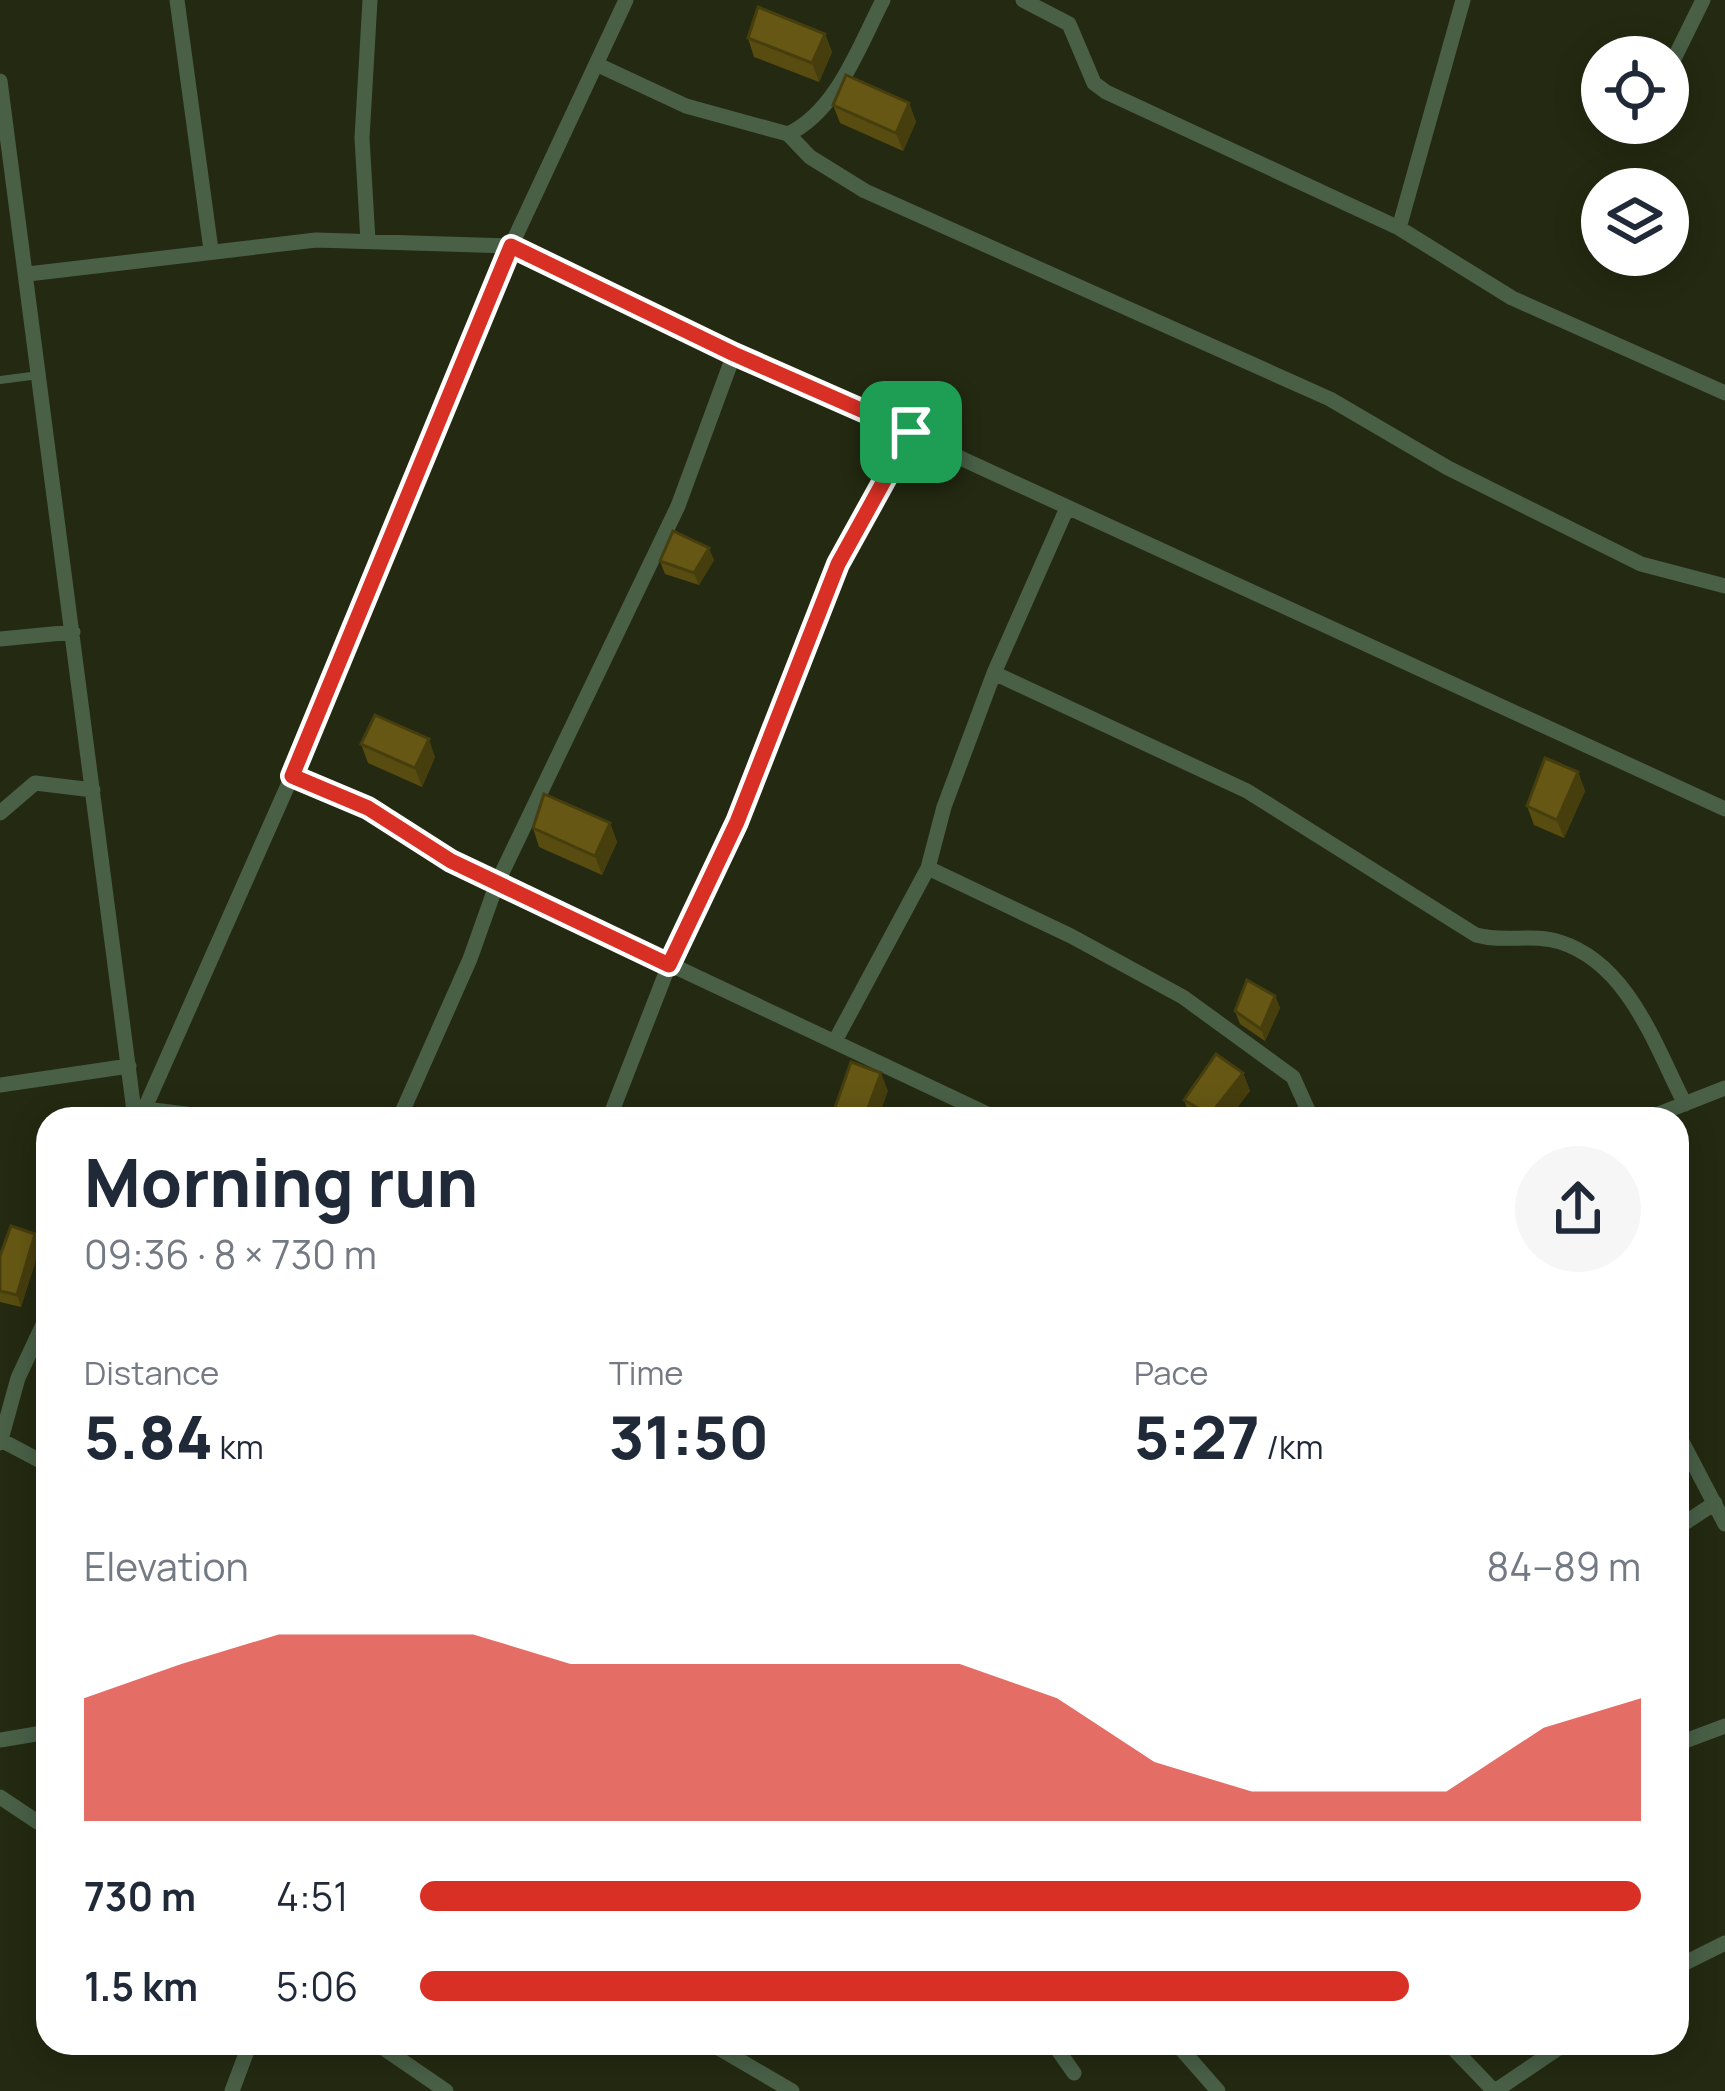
<!DOCTYPE html>
<meta charset="utf-8">
<style>
body{margin:0;font-family:Manrope,sans-serif;background:#f6f6f7;color:#1f2937;height:100vh;display:flex;flex-direction:column;font-size:45px;white-space:nowrap}
*{box-sizing:border-box;margin:0}
p{font-size:39px;color:#747a83}
.icon{flex:none;width:66px;height:66px;fill:none;stroke:currentColor;stroke-width:2;stroke-linecap:round;stroke-linejoin:round}
.map{position:relative;flex:1;overflow:hidden}
.panel{position:absolute;left:36px;top:1107px;width:1653px;height:948px;display:flex;flex-direction:column;background:#fff;border-radius:36px;box-shadow:0 6px 30px #0003}
.panel>*{flex:none}
.tools{position:absolute;left:1581px;top:36px;display:grid;gap:24px}
.tools a{display:grid;place-items:center;width:108px;height:108px;border-radius:50%;background:#fff;box-shadow:0 6px 30px #0003;font-size:60px}
.pin{position:absolute;display:grid;place-items:center;width:102px;height:102px;color:#fff;margin:-51px;border-radius:24px;box-shadow:0 6px 18px #0006}
.round{display:grid;place-items:center;flex:none;width:126px;height:126px;border-radius:63px;background:#f6f6f7}
.summary{display:flex;align-items:center;justify-content:space-between;height:204px;padding:0 48px}
h1{font-size:66px;font-weight:800;line-height:90px}
.stats{display:grid;grid-template-columns:repeat(3,1fr);gap:18px;height:204px;padding:12px 48px}
.stats div{display:grid;align-content:center}
.stats b{font-size:60px;font-weight:800}
.stats small{font-size:33px;font-weight:400}
.stats p{font-size:33px}
.chart{height:336px;padding:24px 48px}
.chart p{display:flex;justify-content:space-between}
.chart svg{width:100%;height:216px;margin-top:12px;fill:#d93025;opacity:.7}
ul{padding:0 48px;list-style:none;font-size:39px}
li{display:grid;grid-template-columns:192px 144px 1fr;align-items:center;height:90px}
li i{height:30px;border-radius:15px;background:#d93025}
.map>svg:first-child{display:block}
</style>
<div class="map">
<svg width="1725" height="2091" viewBox="0 0 1725 2091">
<rect width="100%" height="100%" fill="#242a11"/>
<g fill="none" stroke-linecap="round" stroke-linejoin="round">
<path stroke="#496047" stroke-width="8" d="M 0,380 L 39,375"/>
<path stroke="#496047" stroke-width="15" d="M 177,0 L 211,250
M 1023,0 L 1069,24 L 1094,83 L 1106,92 L 1399,228 L 1512,298 L 1725,393
M 596,64 L 686,106 L 788,134 C 837,111 859,46 883,0
M 1668,71 L 1703,0
M 0,81 L 135,1119
M 1637,133 L 1642,123
M 788,134 L 810,157 L 865,191 L 1330,399 L 1448,468 L 1641,564 L 1725,586
M 1399,228 L 1463,0
M 368,241 L 362,138 L 370,0
M 28,274 L 316,240 L 511,246 L 734,354 L 1725,809
M 0,639 L 73,632
M 994,673 L 1247,791 L 1476,935 C 1505,943 1533,933 1560,942 C 1629,964 1655,1046 1685,1104
M 292,776 L 368,808 L 451,861 L 998,1119
M 0,813 L 35,783 L 93,790
M 928,868 L 1071,936 L 1183,997 L 1293,1077 L 1312,1119
M 835,1041 L 928,868 L 944,807 L 994,673 L 1067,508
M 0,1085 L 129,1066
M 145,1109 L 226,1119
M 140,1119 L 292,776 L 511,246 L 626,0
M 399,1119 L 470,959 L 497,883 L 678,506 L 734,354
M 609,1119 L 669,965 L 737,822 L 838,564 L 911,432
M 1646,1119 L 1725,1088
M 1677,1432 L 1725,1524
M 1,1440 L 48,1465
M 0,1443 L 18,1378 L 48,1314
M 1677,1528 L 1715,1503
M 0,1740 L 48,1732
M 1677,1744 L 1725,1726
M 0,1797 L 48,1829
M 1677,1967 L 1725,1943
M 376,2043 L 446,2091
M 710,2043 L 792,2091
M 1053,2043 L 1074,2073
M 1176,2043 L 1218,2091
M 1448,2043 L 1494,2091
M 232,2091 L 250,2043
M 1495,2091 L 1566,2043"/>
</g>
<path fill="#584c11" d="M 825,34 L 832,52 L 819,82 L 754,57 L 748,38 Z
M 909,103 L 916,122 L 903,151 L 840,123 L 833,105 Z
M 714,560 L 699,585 L 665,574 L 660,561 Z
M 361,744 L 435,757 L 422,787 L 368,763 Z
M 1578,772 L 1585,791 L 1564,838 L 1534,825 L 1527,806 Z
M 610,823 L 617,842 L 602,875 L 539,847 L 533,828 Z
M 1275,996 L 1280,1008 L 1265,1041 L 1240,1024 L 1235,1011 Z
M 1243,1073 L 1250,1091 L 1228,1119 L 1191,1119 L 1184,1100 Z
M 35,1234 L 40,1247 L 21,1307 L 0,1302 L 0,1256 Z"/>
<path fill="#473e0e" d="M 825,34 L 832,52 L 819,82 L 812,63 Z
M 909,103 L 916,122 L 903,151 L 896,133 Z
M 709,548 L 714,560 L 699,585 L 694,573 Z
M 429,739 L 435,757 L 422,787 L 415,768 Z
M 1578,772 L 1585,791 L 1564,838 L 1557,820 Z
M 610,823 L 617,842 L 602,875 L 595,856 Z
M 1275,996 L 1280,1008 L 1265,1041 L 1261,1029 Z
M 881,1073 L 888,1091 L 878,1119 L 864,1119 Z
M 1243,1073 L 1250,1091 L 1228,1119 L 1211,1119 L 1210,1115 Z
M 35,1234 L 40,1247 L 21,1307 L 17,1295 Z"/>
<path fill="#665814" stroke="#473e0e" stroke-width="3" d="M 758,7 L 825,34 L 812,63 L 748,38 Z
M 846,75 L 909,103 L 896,133 L 833,105 Z
M 673,531 L 709,548 L 694,573 L 660,561 Z
M 375,715 L 429,739 L 415,768 L 361,744 Z
M 1545,758 L 1578,772 L 1557,820 L 1527,806 Z
M 544,794 L 610,823 L 595,856 L 533,828 Z
M 1247,980 L 1275,996 L 1261,1029 L 1235,1011 Z
M 1216,1054 L 1243,1073 L 1210,1115 L 1184,1100 Z
M 851,1062 L 881,1073 L 864,1119 L 831,1119 Z
M 11,1226 L 35,1234 L 17,1295 L 0,1291 L 0,1256 Z"/>
<g fill="none" stroke-linecap="round" stroke-linejoin="round">
<defs>
<path id="route" d="M 511,246 L 734,354 L 911,432 L 838,564 L 737,822 L 669,965 L 451,861 L 368,808 L 292,776 Z"/>
</defs>
<use href="#route" stroke="#fff" stroke-width="24"/>
<use href="#route" stroke="#d93025" stroke-width="15"/>
</g>
</svg>
<div class="tools">
<a><svg class="icon" aria-label="locate" viewBox="0 0 24 24"><circle cx="12" cy="12" r="6"/><path d="M12 2v4M12 18v4M2 12h4M18 12h4"/></svg></a>
<a><svg class="icon" aria-label="layers" viewBox="0 0 24 24"><path d="M12 4l9 5-9 5-9-5zM3 14l9 5 9-5"/></svg></a>
</div>
<div class="pin" style="left:911px;top:432px;background:#1e9e55"><svg class="icon" aria-label="arrive" viewBox="0 0 24 24"><path d="M6 21V4h12l-3 4 3 4H6"/></svg></div>
<section class="panel">
<div class="summary"><div><h1>Morning run</h1><p>09:36 · 8 × 730 m</p></div><a class="round"><svg class="icon" aria-label="share" viewBox="0 0 24 24"><path d="M12 15V3M7 8l5-5 5 5M5 13v7h14v-7"/></svg></a></div>
<div class="stats">
<div><p>Distance</p><b>5.84<small> km</small></b></div>
<div><p>Time</p><b>31:50</b></div>
<div><p>Pace</p><b>5:27<small> /km</small></b></div>
</div>
<div class="chart"><p><span>Elevation</span>84–89 m</p>
<svg viewBox="0 0 160 44" preserveAspectRatio="none"><path d="M0 44V19L10 12L20 6L30 6L40 6L50 12L60 12L70 12L80 12L90 12L100 19L110 32L120 38L130 38L140 38L150 25L160 19V44z"/></svg>
</div>
<ul>
<li><b>730 m</b>4:51<i style="width:100%"></i></li>
<li><b>1.5 km</b>5:06<i style="width:81%"></i></li>
</ul>
</section>
</div>
